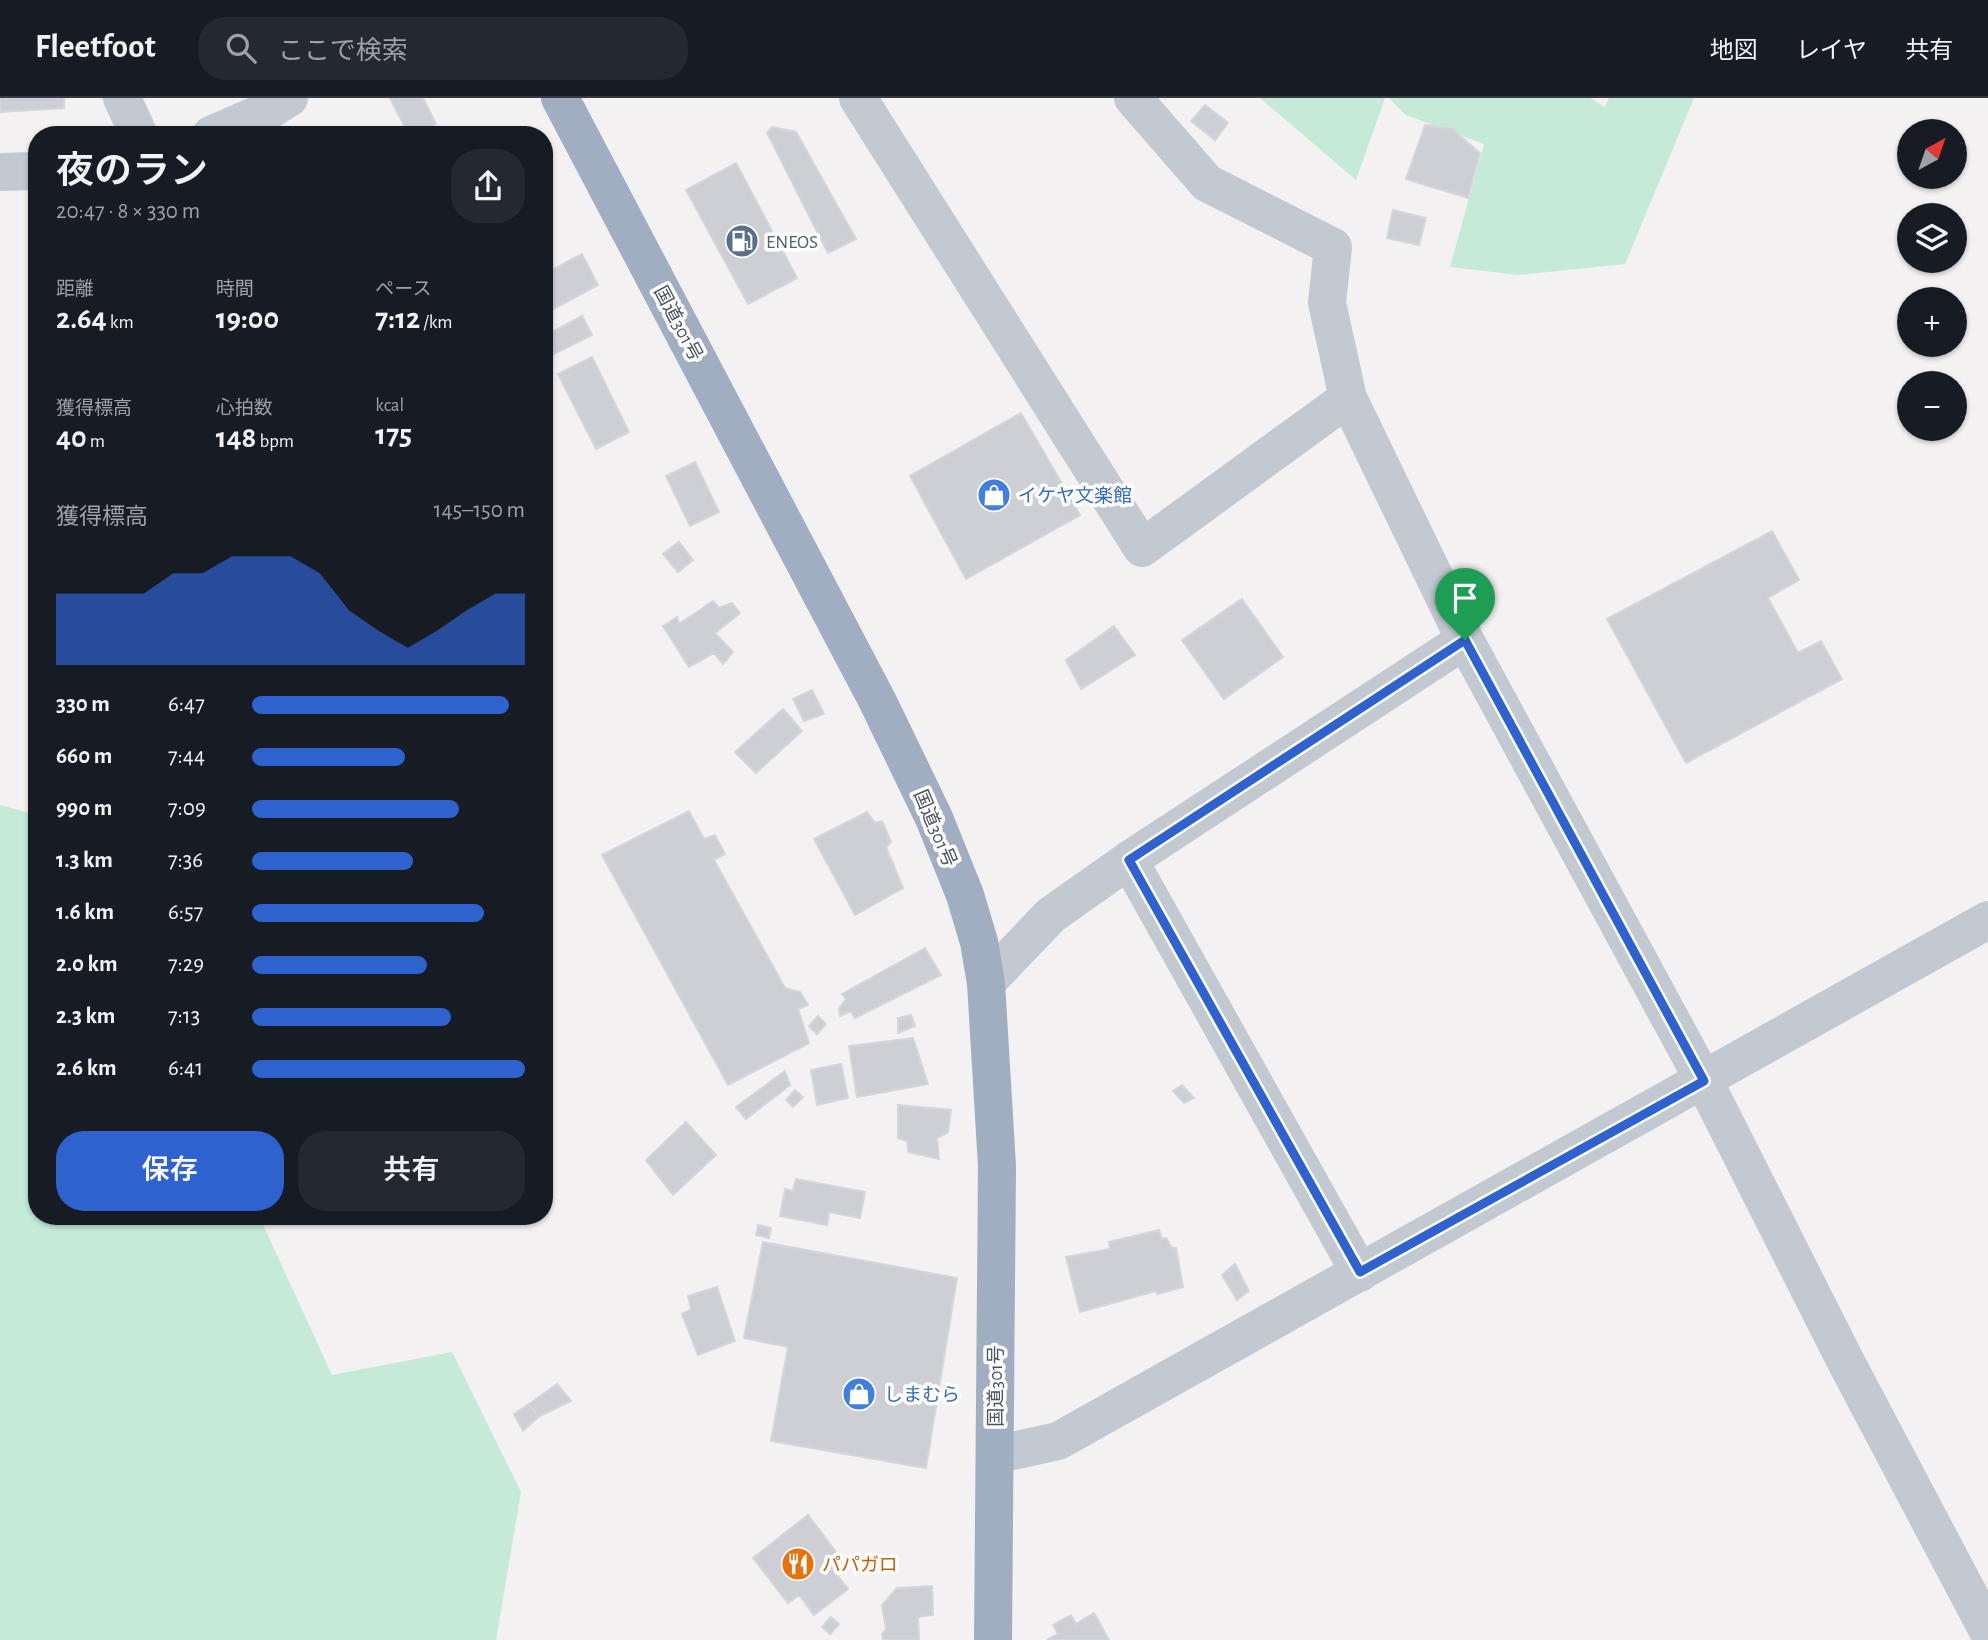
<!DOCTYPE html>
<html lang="ja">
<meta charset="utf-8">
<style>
body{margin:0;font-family:"Alegreya Sans","Noto Sans JP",sans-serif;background:#242831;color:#f1f3f6;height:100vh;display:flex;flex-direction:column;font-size:26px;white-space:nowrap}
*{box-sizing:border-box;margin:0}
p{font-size:23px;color:#9ea1a6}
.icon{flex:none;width:38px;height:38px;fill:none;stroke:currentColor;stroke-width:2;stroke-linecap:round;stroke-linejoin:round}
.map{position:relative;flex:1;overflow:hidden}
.drawer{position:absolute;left:28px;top:28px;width:525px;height:1099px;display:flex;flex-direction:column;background:#171b24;border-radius:28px;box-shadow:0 2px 5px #0004}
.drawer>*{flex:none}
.needle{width:46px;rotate:40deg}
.fabs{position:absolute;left:1897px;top:21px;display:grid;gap:14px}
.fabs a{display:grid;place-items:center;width:70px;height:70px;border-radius:50%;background:#171b24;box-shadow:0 2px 5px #0004;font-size:35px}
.pin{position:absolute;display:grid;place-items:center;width:60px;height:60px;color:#fff;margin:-72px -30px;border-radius:50% 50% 50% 0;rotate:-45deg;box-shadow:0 0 7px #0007}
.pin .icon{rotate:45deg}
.round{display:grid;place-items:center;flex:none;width:74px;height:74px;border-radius:28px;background:#242831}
.summary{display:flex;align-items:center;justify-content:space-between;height:119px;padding:0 28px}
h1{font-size:38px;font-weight:600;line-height:52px}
.stats{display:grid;grid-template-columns:repeat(3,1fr);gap:10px;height:119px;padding:7px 28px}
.stats div{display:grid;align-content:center}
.stats b{font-size:30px;font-weight:600}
.stats small{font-size:19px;font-weight:400}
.stats p{font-size:19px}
.chart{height:196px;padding:14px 28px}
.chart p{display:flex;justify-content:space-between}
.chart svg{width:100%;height:126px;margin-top:7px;fill:#2e62cf;opacity:.7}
.action{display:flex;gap:14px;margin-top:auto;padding:14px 28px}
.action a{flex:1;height:80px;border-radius:28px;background:#2e62cf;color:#fff;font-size:28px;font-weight:600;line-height:80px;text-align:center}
.action a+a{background:#242831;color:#f1f3f6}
ul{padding:0 28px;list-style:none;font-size:23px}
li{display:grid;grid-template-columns:112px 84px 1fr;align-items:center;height:52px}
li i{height:18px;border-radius:9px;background:#2e62cf}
header{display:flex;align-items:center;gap:42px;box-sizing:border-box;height:98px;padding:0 35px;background:#171b24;border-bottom:2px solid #363941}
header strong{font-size:33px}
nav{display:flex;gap:38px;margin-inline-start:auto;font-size:24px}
.search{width:490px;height:63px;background:#242831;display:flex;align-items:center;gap:18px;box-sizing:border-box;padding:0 24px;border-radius:28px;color:#9ea1a6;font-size:26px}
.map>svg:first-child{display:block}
</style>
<header>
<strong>Fleetfoot</strong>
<div class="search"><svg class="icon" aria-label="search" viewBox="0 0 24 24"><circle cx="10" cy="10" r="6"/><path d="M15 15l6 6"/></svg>ここで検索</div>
<nav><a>地図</a><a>レイヤ</a><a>共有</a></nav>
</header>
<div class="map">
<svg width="1988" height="1542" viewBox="0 0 1988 1542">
<rect width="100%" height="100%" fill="#f3f1f1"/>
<path fill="#c5ebd8" d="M 1260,0 L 1385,0 L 1356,82 Z
M 1389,0 L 1590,0 L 1605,9 L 1609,0 L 1694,0 L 1625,166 L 1518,177 L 1450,169 L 1484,46 L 1406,17 Z
M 0,707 L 37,717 L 37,1118 L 259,1118 L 332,1277 L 452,1254 L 521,1394 L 496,1542 L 0,1542 Z"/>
<path fill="#cecfd4" stroke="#d5d6db" stroke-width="2" d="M 0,0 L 64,0 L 64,10 L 1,14 Z
M 390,0 L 423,0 L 436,26 L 409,37 Z
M 1205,7 L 1228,25 L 1215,42 L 1191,23 Z
M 1425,27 L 1452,31 L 1480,55 L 1468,100 L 1406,81 Z
M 772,29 L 796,34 L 856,141 L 828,155 L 767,35 Z
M 736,65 L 797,180 L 748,206 L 686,92 Z
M 1393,112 L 1426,120 L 1419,147 L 1387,140 Z
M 582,156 L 598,187 L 544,216 L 544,176 Z
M 582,218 L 592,237 L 544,261 L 544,238 Z
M 592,259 L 629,334 L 596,351 L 558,276 Z
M 1021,315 L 1080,417 L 966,481 L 910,378 Z
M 695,364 L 719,414 L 690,428 L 666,378 Z
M 1772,433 L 1799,482 L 1768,500 L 1798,555 L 1821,543 L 1842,581 L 1686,665 L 1607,521 Z
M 679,444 L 693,462 L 678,474 L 663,456 Z
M 1242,501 L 1283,559 L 1224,601 L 1182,542 Z
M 713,503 L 719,510 L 732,505 L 740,515 L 715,535 L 733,554 L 723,566 L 714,555 L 689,569 L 663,528 L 677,519 L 679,526 Z
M 1114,528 L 1135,557 L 1081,591 L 1066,562 Z
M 812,592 L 824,616 L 804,623 L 793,601 Z
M 783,611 L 802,633 L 756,675 L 735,654 Z
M 689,713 L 704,741 L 715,737 L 725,756 L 714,762 L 785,890 L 800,894 L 808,907 L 798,911 L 809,945 L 728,987 L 602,757 Z
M 867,714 L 875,725 L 882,723 L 891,744 L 886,749 L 903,790 L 855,817 L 814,741 Z
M 925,850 L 941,877 L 855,920 L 851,913 L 840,918 L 839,910 L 846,901 L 842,896 Z
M 911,917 L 915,928 L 898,935 L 898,920 Z
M 818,918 L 826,926 L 817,936 L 809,928 Z
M 913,940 L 928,986 L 857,999 L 849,948 Z
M 841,966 L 848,1000 L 817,1007 L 811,972 Z
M 785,973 L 790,987 L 746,1021 L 736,1009 Z
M 1182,987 L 1194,1000 L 1184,1005 L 1173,993 Z
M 795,992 L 803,999 L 793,1009 L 786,1002 Z
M 898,1007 L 951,1012 L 948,1034 L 937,1040 L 939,1061 L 908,1054 L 907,1043 L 898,1040 Z
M 686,1024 L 716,1057 L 673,1097 L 646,1062 Z
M 796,1081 L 865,1094 L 860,1120 L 829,1114 L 827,1127 L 780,1118 L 785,1091 L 793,1093 Z
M 758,1127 L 771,1130 L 769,1140 L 756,1137 Z
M 1159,1132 L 1162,1141 L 1166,1140 L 1172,1150 L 1176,1150 L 1183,1189 L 1157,1196 L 1156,1193 L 1080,1214 L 1066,1159 L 1110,1151 L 1109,1144 Z
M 763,1144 L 957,1180 L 926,1370 L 771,1343 L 788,1249 L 744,1240 Z
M 1235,1166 L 1249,1193 L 1237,1202 L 1222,1177 Z
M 717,1189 L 735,1243 L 698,1257 L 682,1216 L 691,1211 L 688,1198 Z
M 557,1286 L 571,1303 L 538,1319 L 529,1306 Z
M 529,1306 L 538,1319 L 523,1333 L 514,1316 Z
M 808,1417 L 843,1463 L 832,1470 L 848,1491 L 814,1517 L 799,1497 L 788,1505 L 753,1460 Z
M 932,1488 L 933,1517 L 918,1519 L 919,1542 L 883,1542 L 882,1536 L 886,1531 L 882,1507 L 897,1490 Z
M 1094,1515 L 1109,1542 L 1047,1542 L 1058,1536 L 1053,1527 L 1071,1517 L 1076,1526 Z
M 831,1519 L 839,1526 L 830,1536 L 822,1529 Z"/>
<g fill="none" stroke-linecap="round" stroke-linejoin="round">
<path stroke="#c3c9d0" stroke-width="38" d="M 858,0 L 1142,450 L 1348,300
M 1133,0 L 1207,85 L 1333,149 L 1327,205 L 1348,300 L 1465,542 L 1704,983 L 1846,1264 L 1988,1533
M 211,37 L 273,10 L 289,0
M 1129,762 L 1360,1175
M 986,885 L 1051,817 L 1129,762 L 1465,542
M 995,1357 L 1058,1343 L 1988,822"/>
<path stroke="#c3c9d0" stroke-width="38" d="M 122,0 L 139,37
M 0,74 L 37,73"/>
<path stroke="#a1aec2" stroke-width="38" d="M 560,0 L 877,602 L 934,720 L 965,797 L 979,844 L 986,885 L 997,1068 L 993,1542"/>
</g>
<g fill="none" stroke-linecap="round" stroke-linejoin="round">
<defs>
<path id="route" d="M 1465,542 L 1704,983 L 1360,1174 L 1129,762 Z"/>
</defs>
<use href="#route" stroke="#fff" stroke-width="14"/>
<use href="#route" stroke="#2e62cf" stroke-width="9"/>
</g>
<defs>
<symbol id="fuel-disc" viewBox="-11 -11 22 22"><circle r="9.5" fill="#5c6f8a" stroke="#fff"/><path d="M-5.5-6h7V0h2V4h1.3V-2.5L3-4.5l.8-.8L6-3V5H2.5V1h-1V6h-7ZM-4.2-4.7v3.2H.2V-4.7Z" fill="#fff"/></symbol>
<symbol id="shop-disc" viewBox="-11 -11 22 22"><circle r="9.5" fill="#3f7fe0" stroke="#fff"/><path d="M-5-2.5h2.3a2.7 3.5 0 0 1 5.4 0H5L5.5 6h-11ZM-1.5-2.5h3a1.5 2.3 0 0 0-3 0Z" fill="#fff"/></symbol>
<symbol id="restaurant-disc" viewBox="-11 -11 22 22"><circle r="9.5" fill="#e8710a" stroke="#fff"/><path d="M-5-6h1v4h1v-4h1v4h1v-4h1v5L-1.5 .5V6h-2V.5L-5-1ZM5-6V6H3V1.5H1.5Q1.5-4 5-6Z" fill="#fff"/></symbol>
</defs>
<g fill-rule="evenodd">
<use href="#fuel-disc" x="723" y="124" width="38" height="38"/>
<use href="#shop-disc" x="975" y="378" width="38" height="38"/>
<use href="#shop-disc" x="840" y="1277" width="38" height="38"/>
<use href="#restaurant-disc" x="779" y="1447" width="38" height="38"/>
</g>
<g text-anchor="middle" stroke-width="7" stroke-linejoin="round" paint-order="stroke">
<g font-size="19" fill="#4e5e75" stroke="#fff" text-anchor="start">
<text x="766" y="150">ENEOS</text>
</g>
<g font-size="19" fill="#4a525c" stroke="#fff">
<text transform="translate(679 225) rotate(62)" y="7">国道301号</text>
<text transform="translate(936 730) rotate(67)" y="7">国道301号</text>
<text transform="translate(995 1288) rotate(-90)" y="7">国道301号</text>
</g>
<g font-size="19" fill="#366cbe" stroke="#fff" text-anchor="start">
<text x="1018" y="404">イケヤ文楽館</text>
<text x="884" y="1303">しまむら</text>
</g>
<g font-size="19" fill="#c56008" stroke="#fff" text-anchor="start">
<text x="822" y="1473">パパガロ</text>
</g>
</g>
</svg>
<div class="fabs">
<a><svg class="needle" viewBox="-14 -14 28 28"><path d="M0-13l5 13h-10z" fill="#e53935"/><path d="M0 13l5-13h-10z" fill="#9ea1a6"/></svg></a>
<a><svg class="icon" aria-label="layers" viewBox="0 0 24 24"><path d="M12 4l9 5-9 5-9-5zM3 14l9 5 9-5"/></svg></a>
<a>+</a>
<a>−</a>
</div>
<div class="pin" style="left:1465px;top:542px;background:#1e9e55"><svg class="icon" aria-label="arrive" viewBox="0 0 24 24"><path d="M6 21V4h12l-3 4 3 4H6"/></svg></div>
<section class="drawer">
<div class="summary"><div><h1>夜のラン</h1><p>20:47 · 8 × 330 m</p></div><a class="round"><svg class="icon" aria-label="share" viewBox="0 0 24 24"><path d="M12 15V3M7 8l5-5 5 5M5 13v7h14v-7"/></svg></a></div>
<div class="stats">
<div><p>距離</p><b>2.64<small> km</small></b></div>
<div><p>時間</p><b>19:00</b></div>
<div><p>ペース</p><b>7:12<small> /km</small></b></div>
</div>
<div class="stats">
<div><p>獲得標高</p><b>40<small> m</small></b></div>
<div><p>心拍数</p><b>148<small> bpm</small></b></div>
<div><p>kcal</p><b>175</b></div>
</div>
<div class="chart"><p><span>獲得標高</span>145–150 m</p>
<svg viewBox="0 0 160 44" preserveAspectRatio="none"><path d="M0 44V19L10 19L20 19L30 19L40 12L50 12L60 6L70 6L80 6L90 12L100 25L110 32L120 38L130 32L140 25L150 19L160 19V44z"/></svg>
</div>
<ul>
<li><b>330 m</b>6:47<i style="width:94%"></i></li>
<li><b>660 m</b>7:44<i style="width:56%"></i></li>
<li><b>990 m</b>7:09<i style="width:76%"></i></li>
<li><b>1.3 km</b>7:36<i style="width:59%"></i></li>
<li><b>1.6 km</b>6:57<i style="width:85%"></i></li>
<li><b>2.0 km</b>7:29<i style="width:64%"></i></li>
<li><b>2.3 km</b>7:13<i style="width:73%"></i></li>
<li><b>2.6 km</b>6:41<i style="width:100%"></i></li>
</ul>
<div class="action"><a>保存</a><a>共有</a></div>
</section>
</div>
